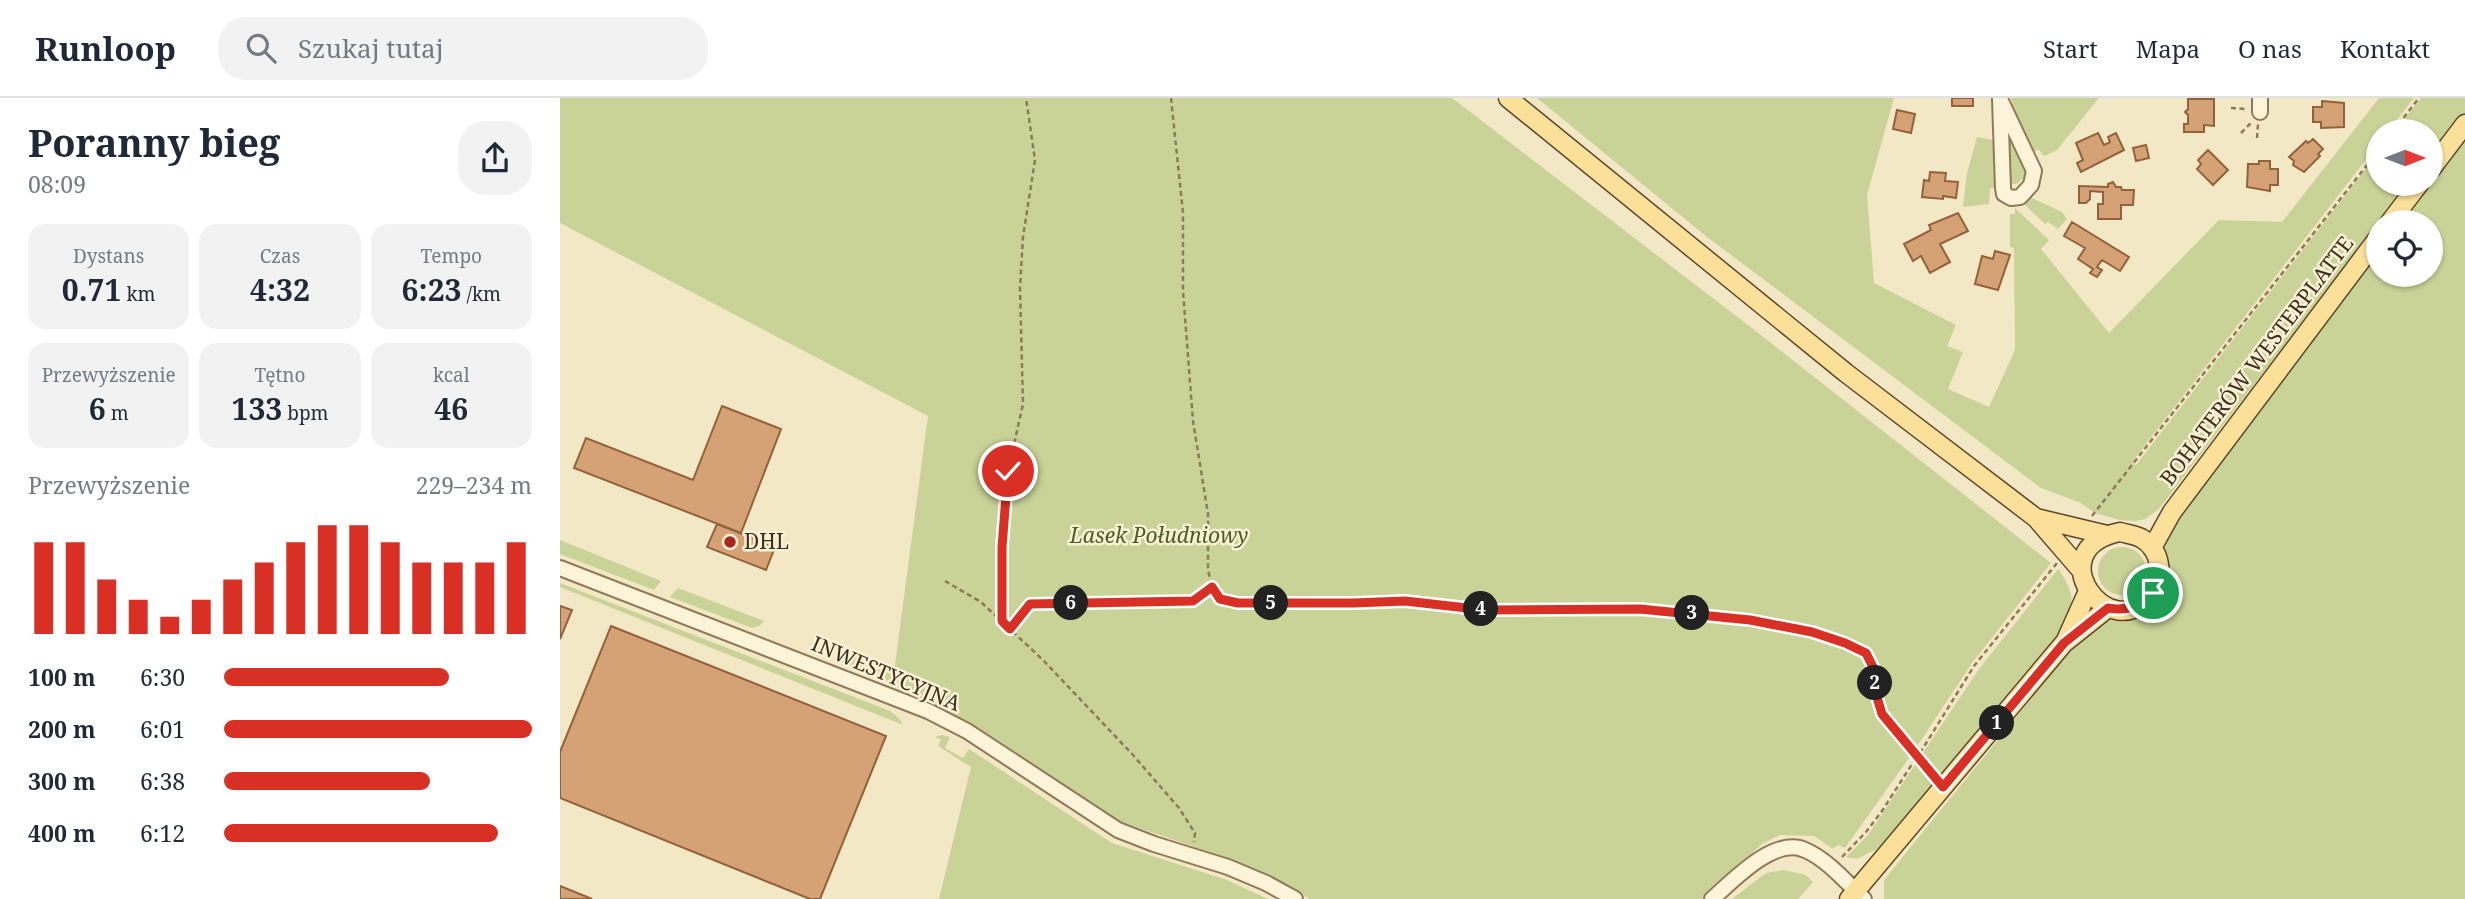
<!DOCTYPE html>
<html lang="pl">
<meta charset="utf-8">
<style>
body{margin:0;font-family:"Noto Serif",serif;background:#f2f2f3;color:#1f2937;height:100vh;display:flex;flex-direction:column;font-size:26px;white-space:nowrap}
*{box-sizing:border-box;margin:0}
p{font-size:23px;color:#747a83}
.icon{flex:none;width:38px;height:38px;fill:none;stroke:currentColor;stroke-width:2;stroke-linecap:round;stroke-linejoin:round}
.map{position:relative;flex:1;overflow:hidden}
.sheet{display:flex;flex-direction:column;background:#fff;width:560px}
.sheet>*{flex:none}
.needle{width:46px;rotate:90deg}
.tools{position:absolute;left:1806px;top:21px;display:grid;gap:14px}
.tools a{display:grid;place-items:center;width:77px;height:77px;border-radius:50%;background:#fff;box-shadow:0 2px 5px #0004;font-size:35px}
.pin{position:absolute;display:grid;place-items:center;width:60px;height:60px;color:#fff;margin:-30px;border:4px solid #fff;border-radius:50%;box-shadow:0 2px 7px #0007}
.km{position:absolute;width:35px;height:35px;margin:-18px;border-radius:50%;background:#222;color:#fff;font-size:19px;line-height:35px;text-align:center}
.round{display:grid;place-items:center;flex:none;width:74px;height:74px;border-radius:28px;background:#f2f2f3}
.summary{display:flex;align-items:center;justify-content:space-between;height:119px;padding:0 28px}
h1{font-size:38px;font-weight:700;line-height:52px}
.figures{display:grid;grid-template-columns:repeat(3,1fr);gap:10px;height:119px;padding:7px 28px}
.figures div{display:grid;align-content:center;border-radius:18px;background:#f2f2f3;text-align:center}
.figures b{font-size:30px;font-weight:700}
.figures small{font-size:19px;font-weight:400}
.figures p{font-size:19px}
.chart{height:196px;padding:14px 28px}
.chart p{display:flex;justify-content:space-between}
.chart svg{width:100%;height:126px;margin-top:7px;stroke:#d93025;stroke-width:6}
ul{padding:0 28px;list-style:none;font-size:23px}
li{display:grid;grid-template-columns:112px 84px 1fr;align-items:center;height:52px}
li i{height:18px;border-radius:9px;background:#d93025}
header{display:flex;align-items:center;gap:42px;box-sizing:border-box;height:98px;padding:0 35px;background:#fff;border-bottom:2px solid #e0e1e3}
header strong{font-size:33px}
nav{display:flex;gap:38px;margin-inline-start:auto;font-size:24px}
.search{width:490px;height:63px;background:#f2f2f3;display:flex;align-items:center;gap:18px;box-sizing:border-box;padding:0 24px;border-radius:28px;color:#747a83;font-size:26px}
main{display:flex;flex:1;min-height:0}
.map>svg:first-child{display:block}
</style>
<header>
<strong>Runloop</strong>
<div class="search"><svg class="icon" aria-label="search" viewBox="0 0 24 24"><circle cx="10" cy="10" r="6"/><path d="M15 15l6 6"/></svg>Szukaj tutaj</div>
<nav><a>Start</a><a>Mapa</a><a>O nas</a><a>Kontakt</a></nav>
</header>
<main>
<section class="sheet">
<div class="summary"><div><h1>Poranny bieg</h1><p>08:09</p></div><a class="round"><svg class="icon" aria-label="share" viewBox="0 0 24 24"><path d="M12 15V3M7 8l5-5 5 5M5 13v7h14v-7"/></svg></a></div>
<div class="figures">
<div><p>Dystans</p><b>0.71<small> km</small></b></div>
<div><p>Czas</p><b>4:32</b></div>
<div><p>Tempo</p><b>6:23<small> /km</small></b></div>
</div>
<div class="figures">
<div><p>Przewyższenie</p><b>6<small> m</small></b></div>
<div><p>Tętno</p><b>133<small> bpm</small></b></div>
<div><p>kcal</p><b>46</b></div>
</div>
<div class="chart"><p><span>Przewyższenie</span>229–234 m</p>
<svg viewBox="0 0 160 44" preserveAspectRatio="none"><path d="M5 44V12M15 44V12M25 44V25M35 44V32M45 44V38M55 44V32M65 44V25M75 44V19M85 44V12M95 44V6M105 44V6M115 44V12M125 44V19M135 44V19M145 44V19M155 44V12"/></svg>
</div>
<ul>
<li><b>100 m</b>6:30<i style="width:73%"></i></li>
<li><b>200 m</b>6:01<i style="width:100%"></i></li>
<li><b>300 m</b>6:38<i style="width:67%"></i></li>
<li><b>400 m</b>6:12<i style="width:89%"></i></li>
</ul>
</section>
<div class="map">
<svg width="1905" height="801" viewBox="0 0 1905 801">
<rect width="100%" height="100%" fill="#f3e8c5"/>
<path fill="#c9d397" d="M 0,0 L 892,0 L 1197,234 L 1491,465 L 1412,565 L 1354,653 L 1285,750 L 1278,747 L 1273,751 L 1254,738 L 1220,737 L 1202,746 L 1142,801 L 750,801 L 702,775 L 661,758 L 559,723 L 416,630 L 358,599 L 358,596 L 277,562 L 278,552 L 334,574 L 368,318 L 0,125 Z
M 977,0 L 1334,0 L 1307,97 L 1314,185 L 1396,227 L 1387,248 L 1403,254 L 1388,291 L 1429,309 L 1455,252 L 1454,150 L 1450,149 L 1450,116 L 1455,116 L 1455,110 L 1489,142 L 1481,151 L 1549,235 L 1659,122 L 1722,124 L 1819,0 L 1854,0 L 1828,33 L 1818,33 L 1818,46 L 1572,364 L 1576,367 L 1818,55 L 1818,86 L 1850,86 L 1818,124 L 1599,411 L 1585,421 L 1575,423 L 1559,422 L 1535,415 L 1521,405 L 1481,390 L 1147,139 Z
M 1451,0 L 1539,0 L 1497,52 L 1484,58 L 1478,51 L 1475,54 L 1455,16 Z
M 1861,0 L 1905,0 L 1905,15 L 1871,59 L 1871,33 L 1835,33 Z
M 1445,28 L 1467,69 L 1465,78 L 1457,86 L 1452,86 L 1447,76 Z
M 1417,39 L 1437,43 L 1439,90 L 1430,90 L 1429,106 L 1403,109 L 1407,75 Z
M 1905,41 L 1905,801 L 1324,801 L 1324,783 L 1328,777 L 1514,548 L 1550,521 C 1583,524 1607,505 1609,471 C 1609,464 1605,457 1605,450 C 1605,442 1616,422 1619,414 L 1818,151 L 1818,177 L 1871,177 L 1871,124 L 1840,124 Z
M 1470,99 L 1502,114 L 1507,121 L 1498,131 L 1488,124 L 1485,126 L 1462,104 Z
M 0,442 L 101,483 L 94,492 L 0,456 Z
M1538 473a24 24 0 1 1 48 0a24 24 0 1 1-48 0Z
M 1498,471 C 1519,499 1513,510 1498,539 L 1317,751 L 1297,761 L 1286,759 L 1308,737 L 1419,571 Z
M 0,485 L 330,613 L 339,620 L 343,627 L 0,489 Z
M 118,490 L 204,523 L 199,528 L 192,530 L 110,499 Z
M 382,637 L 390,639 L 385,650 L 403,660 L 409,651 L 552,745 L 667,782 L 708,801 L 379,801 L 411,669 L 378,648 L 381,642 L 375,639 Z
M 1224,772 L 1246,777 L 1253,784 L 1238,801 L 1172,801 L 1206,775 Z"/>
<path fill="#d5a276" stroke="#93623b" stroke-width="2" d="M 1392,0 L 1413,0 L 1413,8 L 1392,8 Z
M 1628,1 L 1654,1 L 1654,28 L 1644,27 L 1644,34 L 1624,34 L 1624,26 L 1628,26 L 1628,17 L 1625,14 L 1628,11 Z
M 1762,3 L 1784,5 L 1784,29 L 1761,30 L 1761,24 L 1753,24 L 1753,9 L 1762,9 Z
M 1337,12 L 1355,16 L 1351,35 L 1333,31 Z
M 1538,35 L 1544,47 L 1550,44 L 1548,39 L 1556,35 L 1564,52 L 1521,74 L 1517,65 L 1523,62 L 1516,45 Z
M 1753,41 L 1763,51 L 1758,56 L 1760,58 L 1744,74 L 1733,67 L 1734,63 L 1729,59 L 1746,43 L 1748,45 Z
M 1586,47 L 1589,60 L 1576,63 L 1573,50 Z
M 1648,52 L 1668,72 L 1653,87 L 1637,71 L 1641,66 L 1638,62 Z
M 1699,63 L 1710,63 L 1710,71 L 1718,71 L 1718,87 L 1710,87 L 1710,93 L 1687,89 L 1688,66 L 1699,66 Z
M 1370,74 L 1386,75 L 1385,83 L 1398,84 L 1396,100 L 1383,98 L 1383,101 L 1362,99 L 1364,82 L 1369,83 Z
M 1553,84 L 1556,89 L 1561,89 L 1562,92 L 1574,92 L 1573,107 L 1561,107 L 1561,121 L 1538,121 L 1538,106 L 1543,106 L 1543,94 L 1530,93 L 1530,101 L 1526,105 L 1519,105 L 1519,88 L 1548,89 L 1548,86 Z
M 1398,115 L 1408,133 L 1380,146 L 1390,164 L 1370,175 L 1361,158 L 1353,163 L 1344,146 L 1371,132 L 1369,127 Z
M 1512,124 L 1569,159 L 1560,173 L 1542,162 L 1537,169 L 1542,172 L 1537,179 L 1530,175 L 1533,171 L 1518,161 L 1525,150 L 1504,138 Z
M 1435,153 L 1450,157 L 1438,192 L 1415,186 L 1422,158 L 1433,161 Z
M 162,308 L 221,331 L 181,435 L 14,370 L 26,340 L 133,382 Z
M 157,426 L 215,449 L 206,472 L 147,449 Z
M 0,508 L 12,512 L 0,541 Z
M 51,528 L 326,638 L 260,801 L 250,801 L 0,700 L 0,654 Z
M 0,788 L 32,801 L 0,801 Z"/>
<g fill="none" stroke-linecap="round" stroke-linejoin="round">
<defs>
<path id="minor" d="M 1700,0 L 1700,14
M 1440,1 L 1474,73 L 1471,87 L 1460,99 L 1451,100 L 1444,96 L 1443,90 L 1440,1 L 1440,0
M 0,470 L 368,613 L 407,633 L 558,732 L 594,746 L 668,769 L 706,785 L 735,801
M 1152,801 C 1173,783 1214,738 1245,752 C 1267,761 1287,785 1304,801"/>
<path id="major" d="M 948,0 L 1286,275 L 1476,420 L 1520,471
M 1871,71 L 1905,26
M 1830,124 L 1859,86
M 1476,420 L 1547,437
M 1560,434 C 1567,436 1575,437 1581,440 C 1601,451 1605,479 1592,497 C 1550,551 1476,451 1560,434 Z
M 1592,450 L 1612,414 L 1818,140
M 1506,542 L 1528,493
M 1289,801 L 1504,545 L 1548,510"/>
</defs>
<use href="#minor" stroke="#917958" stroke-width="18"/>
<use href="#major" stroke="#5e462d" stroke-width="21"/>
<path stroke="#917958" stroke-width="2.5" stroke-dasharray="5 3.5" stroke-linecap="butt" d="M 611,0 L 623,115 L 623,193 L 633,323 L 648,416 L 648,472 L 652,489 L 660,501 L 678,505 L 794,505 L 845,503 L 925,511 L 1080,511 L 1190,522 L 1253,534 L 1285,545 L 1306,555 L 1314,571 L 1316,596 L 1322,616 L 1374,678
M 1671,10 L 1685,11
M 1833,33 L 1859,0
M 1681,35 L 1691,25
M 1697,40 L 1698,26
M 1532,418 L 1818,53
M 385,483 L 421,504 L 483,562 L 573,657 L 619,710 L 635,735 L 634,744
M 442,523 L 442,449 L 448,373 L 463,306 L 460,190 L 463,139 L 475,62 L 466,0
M 451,530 L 470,506 L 633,503 L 652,489
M 1360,655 L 1414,568 L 1497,465
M 1282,759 L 1306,734 L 1322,713 L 1354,663"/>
<use href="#minor" stroke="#fcf4d9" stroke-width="14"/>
<use href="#major" stroke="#fae099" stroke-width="18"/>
</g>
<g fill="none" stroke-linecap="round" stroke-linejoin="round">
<defs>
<path id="route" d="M 448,373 L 442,449 L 442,523 L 450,531 L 470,506 L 633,503 L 652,489 L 660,501 L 678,505 L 794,505 L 845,503 L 925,512 L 1080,511 L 1190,522 L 1252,534 L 1285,545 L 1306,555 L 1314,571 L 1316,596 L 1322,616 L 1383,689 L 1504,545 L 1548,510 C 1567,513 1579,509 1593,495"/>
</defs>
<use href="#route" stroke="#fff" stroke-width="14"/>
<use href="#route" stroke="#d93025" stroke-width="9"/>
</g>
<circle fill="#a72621" stroke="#f9f1d5" stroke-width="2.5" cx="170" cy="444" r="7"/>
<g text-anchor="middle" stroke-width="5" stroke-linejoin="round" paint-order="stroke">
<g font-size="21" fill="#3f2f1e" stroke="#f9f1d5">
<text transform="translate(1697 263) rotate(-53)" y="7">BOHATERÓW WESTERPLATTE</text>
<text transform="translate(326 576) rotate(23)" y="7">INWESTYCYJNA</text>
</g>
<g font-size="21" font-style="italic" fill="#4c5e22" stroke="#f9f1d5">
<text x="599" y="445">Lasek Południowy</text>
</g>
<g font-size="21" fill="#3f2f1e" stroke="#f9f1d5" text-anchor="start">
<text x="184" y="451">DHL</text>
</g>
</g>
</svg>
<div class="tools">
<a><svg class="needle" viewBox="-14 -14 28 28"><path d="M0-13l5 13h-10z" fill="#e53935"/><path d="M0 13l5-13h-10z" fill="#747a83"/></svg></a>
<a><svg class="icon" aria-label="locate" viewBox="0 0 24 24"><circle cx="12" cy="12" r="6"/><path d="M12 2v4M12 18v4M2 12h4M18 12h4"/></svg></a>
</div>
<div class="pin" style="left:1593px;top:495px;background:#1e9e55"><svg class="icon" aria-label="arrive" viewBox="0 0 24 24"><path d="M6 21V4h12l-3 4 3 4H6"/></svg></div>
<div class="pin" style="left:448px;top:373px;background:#d93025"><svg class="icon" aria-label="check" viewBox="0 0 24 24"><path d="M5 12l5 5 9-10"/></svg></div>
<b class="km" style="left:1437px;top:625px">1</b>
<b class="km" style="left:1315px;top:585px">2</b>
<b class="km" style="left:1132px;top:515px">3</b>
<b class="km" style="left:921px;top:511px">4</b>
<b class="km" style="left:711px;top:505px">5</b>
<b class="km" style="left:511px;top:505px">6</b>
</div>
</main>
